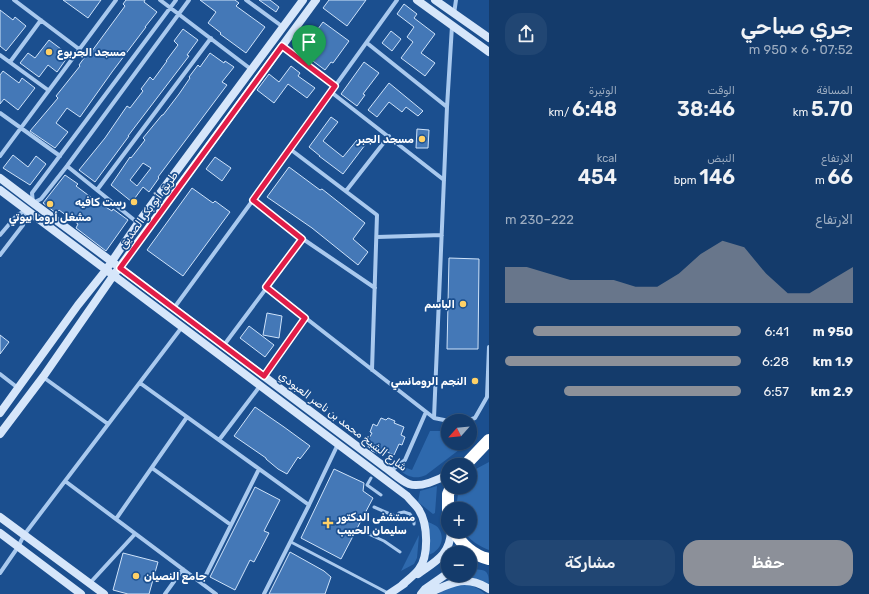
<!DOCTYPE html>
<html lang="ar">
<meta charset="utf-8">
<style>
body{margin:0;font-family:Rubik,"Noto Naskh Arabic",sans-serif;background:#214673;color:#f1f3f6;direction:rtl;height:100vh;display:flex;flex-direction:column;font-size:15px;white-space:nowrap}
*{box-sizing:border-box;margin:0}
p{font-size:13px;color:#9dadc1}
.icon{flex:none;width:22px;height:22px;fill:none;stroke:currentColor;stroke-width:2;stroke-linecap:round;stroke-linejoin:round}
.map{position:relative;flex:1;overflow:hidden;direction:ltr}
.details{display:flex;flex-direction:column;background:#143b6b;width:380px}
.details>*{flex:none}
.needle{width:26px;rotate:243deg}
.fabs{position:absolute;left:441px;top:414px;display:grid;gap:8px}
.fabs a{display:grid;place-items:center;width:36px;height:36px;border-radius:50%;background:#143b6b;box-shadow:0 1px 3px #0004,0 0 0 1px #33557e;font-size:20px}
.pin{position:absolute;display:grid;place-items:center;width:34px;height:34px;color:#fff;margin:-41px -17px;border-radius:50% 50% 50% 0;rotate:-45deg;box-shadow:0 0 4px #0007}
.pin .icon{rotate:45deg}
.round{display:grid;place-items:center;flex:none;width:42px;height:42px;border-radius:16px;background:#214673}
.overview{display:flex;align-items:center;justify-content:space-between;height:68px;padding:0 16px}
h1{font-size:22px;font-weight:600;line-height:30px}
.figures{display:grid;grid-template-columns:repeat(3,1fr);gap:6px;height:68px;padding:4px 16px}
.figures div{display:grid;align-content:center}
.figures b{font-size:20px;font-weight:600}
.figures small{font-size:11px;font-weight:400}
.figures p{font-size:11px}
.chart{height:112px;padding:8px 16px}
.chart p{display:flex;justify-content:space-between}
.chart svg{width:100%;height:72px;margin-top:4px;fill:#8c9099;opacity:.7}
.button{display:flex;gap:8px;margin-top:auto;padding:8px 16px}
.button a{flex:1;height:46px;border-radius:16px;background:#8c9099;color:#fff;font-size:16px;font-weight:600;line-height:46px;text-align:center}
.button a+a{background:#214673;color:#f1f3f6}
ul{padding:0 16px;list-style:none;font-size:13px}
li{display:grid;grid-template-columns:64px 48px 1fr;align-items:center;height:30px}
li i{height:10px;border-radius:5px;background:#8c9099}
main{display:flex;flex:1;min-height:0}
.map>svg:first-child{display:block}
</style>
<main>
<section class="details">
<div class="overview"><div><h1>جري صباحي</h1><p>07:52 · 6 × 950 m</p></div><a class="round"><svg class="icon" aria-label="share" viewBox="0 0 24 24"><path d="M12 15V3M7 8l5-5 5 5M5 13v7h14v-7"/></svg></a></div>
<div class="figures">
<div><p>المسافة</p><b>5.70<small> km</small></b></div>
<div><p>الوقت</p><b>38:46</b></div>
<div><p>الوتيرة</p><b>6:48<small> /km</small></b></div>
</div>
<div class="figures">
<div><p>الارتفاع</p><b>66<small> m</small></b></div>
<div><p>النبض</p><b>146<small> bpm</small></b></div>
<div><p>kcal</p><b>454</b></div>
</div>
<div class="chart"><p><span>الارتفاع</span>222–230 m</p>
<svg viewBox="0 0 160 44" preserveAspectRatio="none"><path d="M0 44V22L10 22L20 26L30 30L40 30L50 30L60 34L70 34L80 26L90 14L100 6L110 10L120 26L130 38L140 38L150 30L160 22V44z"/></svg>
</div>
<ul>
<li><b>950 m</b>6:41<i style="width:88%"></i></li>
<li><b>1.9 km</b>6:28<i style="width:100%"></i></li>
<li><b>2.9 km</b>6:57<i style="width:75%"></i></li>
</ul>
<div class="button"><a>حفظ</a><a>مشاركة</a></div>
</section>
<div class="map">
<svg width="489" height="594" viewBox="0 0 489 594">
<rect width="100%" height="100%" fill="#1b4f8f"/>
<path fill="#2e69ad" d="M 430,431 L 448,431 L 448,443 L 468,443 L 426,475 C 417,479 408,478 400,470 L 404,467 L 412,470 Z
M 489,462 L 489,550 C 479,546 470,541 464,531 L 470,531 L 470,509 L 456,509 L 458,494 L 461,487 L 470,487 L 470,474 L 474,470 Z
M 437,486 L 435,513 L 433,514 L 418,502 L 420,491 Z
M 425,521 C 430,523 437,525 439,529 C 446,540 439,552 428,555 Z
M 419,535 L 417,558 L 414,564 L 401,571 Z
M 470,569 C 486,570 489,569 489,586 L 469,577 L 459,575 L 470,575 Z
M 449,585 C 464,585 473,583 485,594 L 439,594 L 442,590 Z"/>
<path fill="#4478b7" stroke="#cfe3fa" fill-rule="evenodd" d="M 63,0 L 101,0 L 88,18 Z
M 126,0 L 145,0 L 144,2 L 157,12 L 145,27 L 146,27 L 112,72 L 80,117 L 67,108 L 56,123 L 68,132 L 55,148 L 30,131 L 58,98 L 56,96 L 80,66 L 79,65 L 87,54 L 89,55 L 125,6 L 123,4 Z
M 200,0 L 235,0 L 239,3 L 236,6 L 265,27 L 246,53 L 220,34 L 221,33 L 208,23 L 216,12 Z
M 259,0 L 270,0 L 279,7 L 276,12 Z
M 329,0 L 366,0 L 347,26 L 323,8 Z
M 404,4 L 417,14 L 414,18 L 435,34 L 421,53 L 435,63 L 425,76 L 401,58 L 413,42 L 407,37 L 414,27 L 397,14 Z
M 0,10 L 13,20 L 15,17 L 26,26 L 6,51 L 0,46 Z
M 323,22 L 349,41 L 333,63 L 331,62 L 325,70 L 294,47 L 300,39 L 307,44 Z
M 183,29 L 198,40 L 187,55 L 189,56 L 128,136 L 129,136 L 95,182 L 79,170 L 105,138 L 127,106 L 130,108 L 143,91 L 141,89 L 150,77 L 153,80 L 167,61 L 166,61 L 178,45 L 174,41 Z
M 391,31 L 401,39 L 392,51 L 382,43 Z
M 49,40 L 69,55 L 57,72 L 48,65 L 39,77 L 20,63 L 28,53 L 35,58 Z
M 210,53 L 224,63 L 225,61 L 234,67 L 222,82 L 227,85 L 158,177 L 159,178 L 149,192 L 143,187 L 132,202 L 111,185 L 130,157 L 131,158 L 145,140 L 143,138 L 162,115 L 163,115 L 179,94 L 190,78 L 189,77 L 198,65 L 200,67 ZM 143,163 L 151,168 L 137,186 L 130,180 Z
M 364,62 L 379,73 L 363,94 L 365,95 L 357,106 L 341,94 Z
M 291,66 L 300,73 L 298,76 L 315,88 L 307,98 L 288,84 L 274,103 L 257,90 L 269,74 L 279,82 Z
M 3,71 L 19,83 L 22,78 L 35,88 L 18,110 L 4,99 L 0,104 L 0,75 Z
M 389,83 L 423,111 L 418,116 L 406,107 L 402,112 L 389,102 L 377,117 L 368,110 Z
M 331,117 L 338,122 L 323,141 L 343,157 L 357,140 L 365,145 L 343,174 L 319,156 L 320,156 L 309,147 Z
M 417,129 L 429,130 L 428,148 L 416,148 Z
M 13,155 L 28,167 L 36,156 L 46,164 L 30,185 L 3,168 Z
M 215,157 L 231,168 L 222,181 L 206,169 Z
M 289,167 L 320,190 L 322,189 L 365,223 L 353,239 L 368,252 L 358,265 L 312,228 L 267,197 Z
M 65,175 L 78,184 L 76,186 L 96,201 L 112,211 L 113,209 L 128,220 L 106,251 L 76,228 L 78,224 L 59,210 L 56,213 L 43,203 Z
M 192,188 L 213,203 L 215,201 L 230,212 L 183,276 L 147,250 Z
M 449,258 L 479,259 L 478,349 L 447,349 Z
M 267,313 L 282,316 L 279,338 L 263,335 Z
M 249,326 L 274,345 L 265,357 L 240,338 Z
M 0,335 L 9,342 L 0,354 Z
M 255,407 L 284,427 L 310,446 L 300,459 L 298,457 L 287,474 L 278,469 L 266,459 L 266,458 L 234,436 Z
M 381,418 L 386,420 L 388,418 L 395,421 L 394,423 L 404,427 L 401,435 L 405,437 L 402,445 L 399,444 L 394,455 L 387,452 L 384,456 L 372,451 L 371,450 L 373,445 L 367,442 L 372,433 L 370,432 L 373,424 L 377,426 Z
M 334,469 L 364,483 L 363,491 L 373,498 L 341,559 L 301,538 Z
M 255,487 L 280,500 L 264,531 L 269,533 L 254,562 L 250,560 L 235,590 L 210,577 Z
M 290,552 L 324,571 L 331,577 L 325,594 L 269,594 Z
M 123,553 L 158,562 L 149,594 L 128,594 L 113,590 Z"/>
<g fill="none" stroke-linecap="round" stroke-linejoin="round">
<path stroke="#a9c9ee" stroke-width="3" d="M 371,478 L 367,485 L 381,495
M 374,507 L 397,517 L 399,513 L 404,512 L 410,514 L 414,520 L 414,524
M 362,531 L 384,541 L 400,552
M 291,542 L 388,593"/>
<path stroke="#a9c9ee" stroke-width="4" d="M 14,0 L 79,49
M 160,0 L 252,70
M 176,0 L 32,193 L 33,203 L 41,199 L 67,166 L 189,0
M 246,0 L 283,27
M 454,14 L 456,0
M 367,43 L 447,107
M 282,46 L 335,86
M 0,55 L 48,90
M 10,62 L 41,20
M 331,92 L 444,180
M 0,113 L 60,156
M 290,149 L 377,215 L 372,370
M 0,156 L 116,0
M 67,166 L 138,223
M 97,190 L 211,38
M 346,191 L 389,136
M 253,200 L 303,239 L 375,288
M 0,235 L 17,215 L 27,210
M 377,237 L 442,235
M 0,255 L 23,225 L 27,210
M 266,287 L 434,418
M 174,308 L 253,200 L 397,0
M 224,345 L 303,239
M 0,374 L 18,388
M 264,375 L 305,318
M 43,377 L 108,424
M 140,383 L 309,505
M 449,421 L 434,418 L 447,107 L 452,26
M 466,421 L 475,418 L 487,397 L 489,347
M 219,440 L 260,386
M 152,468 L 231,525
M 389,469 L 392,470 L 405,460 L 426,412
M 65,481 L 216,594
M 116,519 L 187,417
M 0,573 L 18,547 L 24,535 L 182,327
M 90,583 L 135,534
M 202,583 L 259,469
M 165,594 L 183,569
M 264,594 L 309,505 L 338,444"/>
<path stroke="#d6e6fa" stroke-width="8" d="M 417,0 L 489,52
M 435,0 L 489,38
M 0,178 L 33,203 L 111,261 L 386,468 C 393,473 401,481 409,484 C 420,488 439,480 448,474
M 0,190 L 407,496 C 411,501 416,505 419,510 C 428,524 429,556 419,569 C 414,576 406,581 401,586
M 0,413 L 78,305 L 106,270 L 138,223 L 303,0
M 0,434 L 43,377 L 113,276 L 316,0
M 0,517 L 104,594
M 0,533 L 81,594
M 418,574 C 436,561 450,555 451,531
M 389,594 L 404,584
M 421,594 L 425,589 L 448,573
M 427,594 C 451,583 465,574 489,589"/>
<path stroke="#fff" stroke-width="12" d="M 469,461 L 489,440
M 448,512 L 448,494 L 451,487
M 454,531 C 461,544 474,556 489,559"/>
</g>
<g fill="none" stroke-linecap="round" stroke-linejoin="round">
<defs>
<path id="route" d="M 282,46 L 335,86 L 253,200 L 302,239 L 266,287 L 305,318 L 264,376 L 120,268 Z"/>
</defs>
<use href="#route" stroke="#fff" stroke-width="8"/>
<use href="#route" stroke="#e11d48" stroke-width="5"/>
</g>
<g fill="#ffd166" stroke="#1b4f8f" stroke-width="1.5">
<circle cx="49" cy="52" r="4"/>
<circle cx="422" cy="139" r="4"/>
<circle cx="134" cy="202" r="4"/>
<circle cx="50" cy="204" r="4"/>
<circle cx="463" cy="304" r="4"/>
<circle cx="475" cy="381" r="4"/>
<path d="M326 517h4v4h4v4h-4v4h-4v-4h-4v-4h4z"/>
<circle cx="136" cy="576" r="4"/>
</g>
<g text-anchor="middle" stroke-width="3.5" stroke-linejoin="round" paint-order="stroke">
<g font-size="11" font-weight="bold" fill="#fff" stroke="#1b4f8f" text-anchor="end">
<text x="57" y="56" text-anchor="start">مسجد الجربوع</text>
<text x="414" y="143">مسجد الجبر</text>
<text x="126" y="206">رست كافيه</text>
<text x="50" y="221" text-anchor="middle">مشغل أروما بيوتي</text>
<text x="455" y="308">الباسم</text>
<text x="467" y="385">النجم الرومانسي</text>
<text x="337" y="521" text-anchor="start">مستشفى الدكتور<tspan x="337" dy="13">سليمان الحبيب</tspan></text>
<text x="144" y="580" text-anchor="start">جامع النصيان</text>
</g>
<g font-size="11" fill="#fff" stroke="#1b4f8f">
<text transform="translate(148 210) rotate(-54)" y="4">طريق أبو بكر الصديق</text>
<text transform="translate(343 421) rotate(37)" y="4">شارع الشيخ محمد بن ناصر العبودي</text>
</g>
</g>
</svg>
<div class="fabs">
<a><svg class="needle" viewBox="-14 -14 28 28"><path d="M0-13l5 13h-10z" fill="#e53935"/><path d="M0 13l5-13h-10z" fill="#9dadc1"/></svg></a>
<a><svg class="icon" aria-label="layers" viewBox="0 0 24 24"><path d="M12 4l9 5-9 5-9-5zM3 14l9 5 9-5"/></svg></a>
<a>+</a>
<a>−</a>
</div>
<div class="pin" style="left:309px;top:66px;background:#1e9e55"><svg class="icon" aria-label="arrive" viewBox="0 0 24 24"><path d="M6 21V4h12l-3 4 3 4H6"/></svg></div>
</div>
</main>
